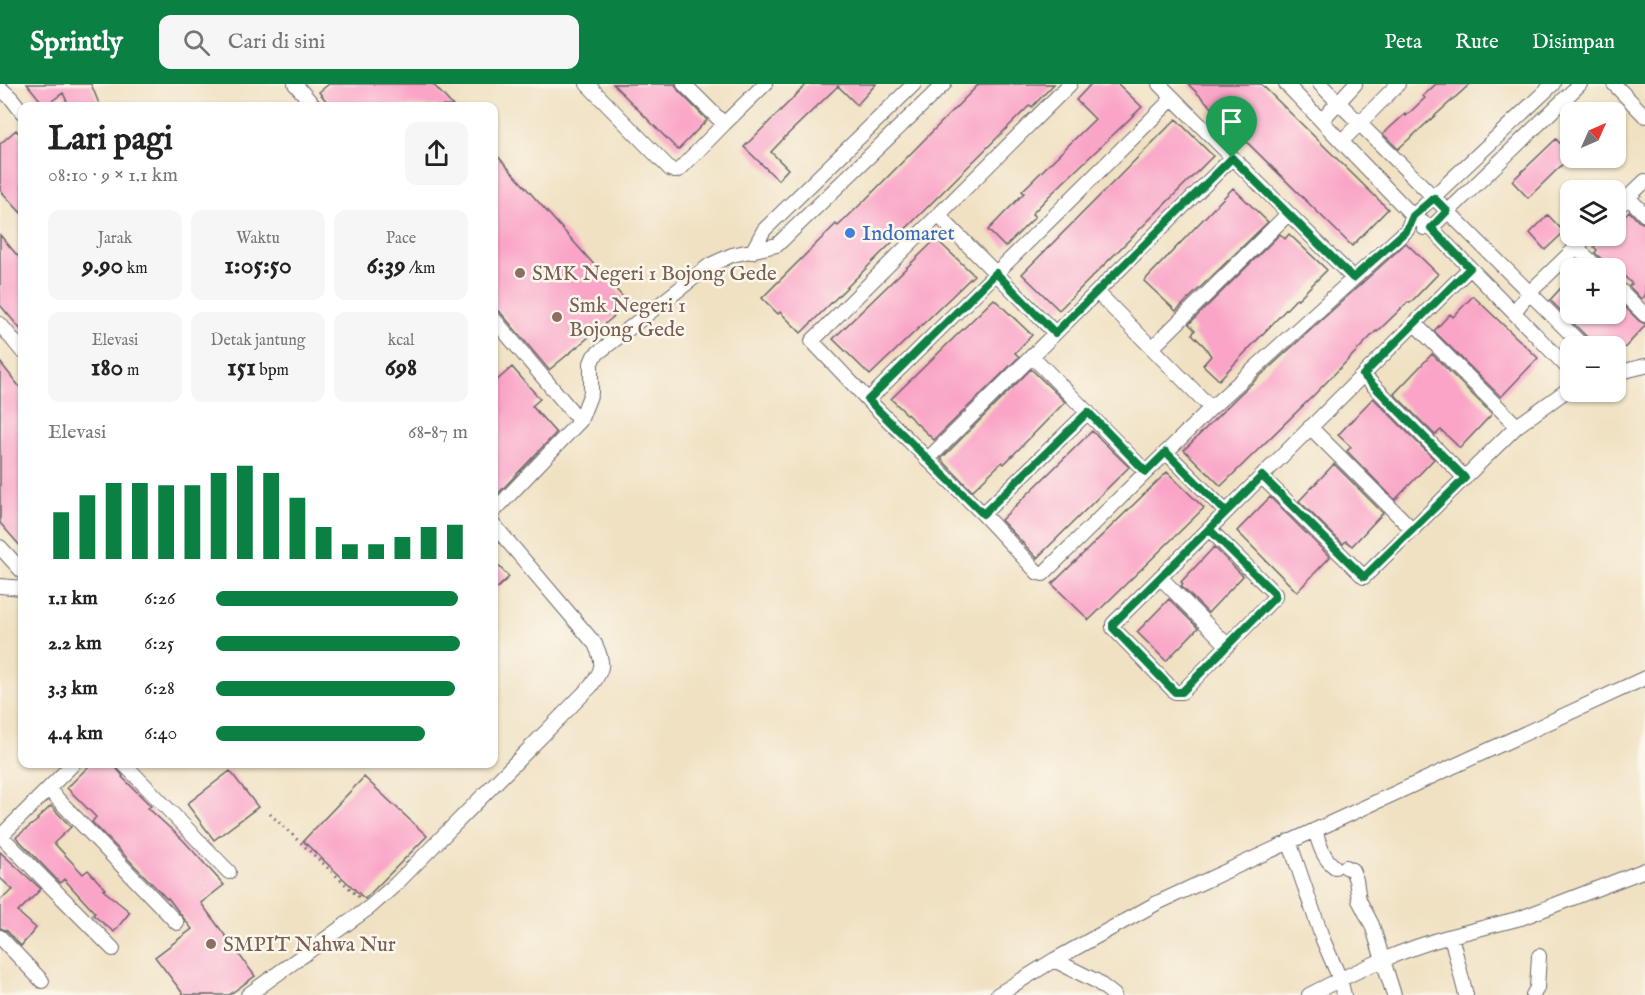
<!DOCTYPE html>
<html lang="id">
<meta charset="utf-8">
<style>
body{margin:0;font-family:"IM FELL English",serif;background:#f6f6f6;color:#222;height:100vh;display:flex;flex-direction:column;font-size:22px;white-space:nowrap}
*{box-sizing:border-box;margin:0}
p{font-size:20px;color:#767676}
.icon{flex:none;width:33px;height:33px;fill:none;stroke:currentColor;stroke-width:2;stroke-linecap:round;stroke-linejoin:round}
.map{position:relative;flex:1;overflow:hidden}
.side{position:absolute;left:18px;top:18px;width:480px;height:666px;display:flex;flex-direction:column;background:#fff;border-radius:12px;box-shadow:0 2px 4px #0004}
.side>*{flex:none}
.needle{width:39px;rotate:45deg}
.controls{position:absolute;left:1560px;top:18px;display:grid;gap:12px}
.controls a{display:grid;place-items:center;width:66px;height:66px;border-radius:12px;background:#fff;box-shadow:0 2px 4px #0004;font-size:30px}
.pin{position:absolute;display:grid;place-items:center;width:51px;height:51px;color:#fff;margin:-62px -26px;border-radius:50% 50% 50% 0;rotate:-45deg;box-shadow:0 0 6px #0007}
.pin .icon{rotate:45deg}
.round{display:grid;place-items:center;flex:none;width:63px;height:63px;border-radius:12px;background:#f6f6f6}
.summary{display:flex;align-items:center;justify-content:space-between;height:102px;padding:0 30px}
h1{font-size:33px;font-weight:700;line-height:45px}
.figures{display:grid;grid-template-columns:repeat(3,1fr);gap:9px;height:102px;padding:6px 30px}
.figures div{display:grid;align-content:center;border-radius:12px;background:#f6f6f6;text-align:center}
.figures b{font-size:26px;font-weight:700}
.figures small{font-size:16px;font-weight:400}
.figures p{font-size:16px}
.chart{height:168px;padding:12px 30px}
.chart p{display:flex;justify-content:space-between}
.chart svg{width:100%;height:108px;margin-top:6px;stroke:#0b8043;stroke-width:6}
ul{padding:0 30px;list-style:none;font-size:20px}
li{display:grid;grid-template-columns:96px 72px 1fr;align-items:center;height:45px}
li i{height:15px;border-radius:8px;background:#0b8043}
header{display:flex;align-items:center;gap:36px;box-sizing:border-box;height:84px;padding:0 30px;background:#0b8043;color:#fff}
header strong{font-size:28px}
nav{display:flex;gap:33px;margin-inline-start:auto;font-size:21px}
.search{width:420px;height:54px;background:#f6f6f6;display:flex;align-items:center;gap:15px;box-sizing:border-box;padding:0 21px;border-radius:12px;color:#767676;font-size:22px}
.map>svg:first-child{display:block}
</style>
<header>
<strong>Sprintly</strong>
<div class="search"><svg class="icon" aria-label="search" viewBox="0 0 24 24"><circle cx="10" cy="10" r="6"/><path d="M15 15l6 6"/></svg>Cari di sini</div>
<nav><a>Peta</a><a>Rute</a><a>Disimpan</a></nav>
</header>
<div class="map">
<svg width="1645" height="911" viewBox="0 0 1645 911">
<rect width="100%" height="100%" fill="#fbf7ec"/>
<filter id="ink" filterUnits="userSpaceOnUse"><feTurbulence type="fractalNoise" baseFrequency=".0167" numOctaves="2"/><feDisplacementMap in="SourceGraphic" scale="12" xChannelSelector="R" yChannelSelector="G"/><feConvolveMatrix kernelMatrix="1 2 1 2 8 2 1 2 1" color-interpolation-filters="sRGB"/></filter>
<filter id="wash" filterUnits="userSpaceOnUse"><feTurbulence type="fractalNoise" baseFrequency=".008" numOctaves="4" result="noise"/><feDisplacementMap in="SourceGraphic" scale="24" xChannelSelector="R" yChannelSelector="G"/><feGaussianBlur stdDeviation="1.35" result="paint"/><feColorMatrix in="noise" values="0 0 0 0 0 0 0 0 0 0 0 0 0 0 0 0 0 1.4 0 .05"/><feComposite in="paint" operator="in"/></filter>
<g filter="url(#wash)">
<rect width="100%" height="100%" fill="#f0e1c2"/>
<g id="blocks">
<path fill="#faa5c7" d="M 27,0 L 91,0 L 100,22 L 69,22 L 63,9 L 45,22 Z
M 329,0 L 433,0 L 453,22 L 330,22 L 319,8 Z
M 613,0 L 675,0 L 678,6 L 707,36 L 678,66 Z
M 807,0 L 876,0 L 857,21 L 838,2 L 787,51 L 771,68 L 788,85 L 778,96 L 744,63 Z
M 979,0 L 1054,0 L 1032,23 L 1030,21 L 801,249 L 780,228 L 778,230 L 762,214 L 836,140 L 838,142 L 865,116 Z
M 1091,0 L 1118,0 L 1142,23 L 1049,112 L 1032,130 L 1035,133 L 1005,163 L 988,146 L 1024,109 L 1022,107 L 1095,35 L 1076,16 Z
M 1188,0 L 1261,0 L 1388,125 L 1352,162 Z
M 1436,0 L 1470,0 L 1398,65 L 1383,50 L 1405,30 L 1406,32 L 1425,14 L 1423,12 Z
M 1176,35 L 1213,72 L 1059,226 L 1022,190 Z
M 16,46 L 22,53 L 22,130 L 0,106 L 0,60 Z
M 1556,55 L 1570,70 L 1570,73 L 1528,114 L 1512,97 Z
M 494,68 L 629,220 L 549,286 L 501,229 L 494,224 Z
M 1233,104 L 1268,138 L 1176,227 L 1144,197 Z
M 1629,127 L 1638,137 L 1645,140 L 1645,212 L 1641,215 L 1629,202 L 1632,200 L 1616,184 L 1607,184 L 1605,178 L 1595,169 L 1597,166 L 1594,163 L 1605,152 L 1616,152 L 1616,141 Z
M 1548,131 L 1564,148 L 1545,166 L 1530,149 Z
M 1280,150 L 1285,155 L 1289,150 L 1327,186 L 1298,215 L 1297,214 L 1219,296 L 1203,281 L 1211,272 L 1205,263 L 1192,250 L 1195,246 L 1189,240 Z
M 0,151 L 22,177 L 22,247 L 0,221 Z
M 936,155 L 974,191 L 870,291 L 833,255 Z
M 1406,159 L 1438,190 L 1410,219 L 1408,218 L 1377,248 L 1376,247 L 1314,311 L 1221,402 L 1184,366 L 1238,312 Z
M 1570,194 L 1570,230 L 1616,230 L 1617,215 L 1639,237 L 1645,240 L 1645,242 L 1616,273 L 1616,262 L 1596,262 L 1550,216 Z
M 1473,212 L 1538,274 L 1501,313 L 1434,247 L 1450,230 L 1453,233 Z
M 994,215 L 1032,251 L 1015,269 L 1019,273 L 934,356 L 891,315 Z
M 1432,270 L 1492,330 L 1460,364 L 1441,346 L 1435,351 L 1394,310 Z
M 0,278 L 22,306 L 22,464 L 0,439 Z
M 512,283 L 540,315 L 532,322 L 556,349 L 494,414 L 494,299 Z
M 1031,285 L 1065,318 L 1015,369 L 1004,380 L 1002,378 L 972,407 L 941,375 Z
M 1373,314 L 1434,375 L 1395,416 L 1347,367 L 1351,363 L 1338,351 Z
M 1092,347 L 1129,383 L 1037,474 L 1001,436 Z
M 1334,380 L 1383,429 L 1352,462 L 1346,457 L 1343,460 L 1299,417 Z
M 1167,388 L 1204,424 L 1089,536 L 1052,500 Z
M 1270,413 L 1330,473 L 1297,508 L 1237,447 Z
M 1214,463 L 1243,492 L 1208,529 L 1181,502 L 1183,500 L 1181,498 Z
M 494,477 L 509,493 L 494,507 Z
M 1169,515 L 1198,544 L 1166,577 L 1137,548 Z
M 91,680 L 113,680 L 123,692 L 122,693 L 151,722 L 148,724 L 183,756 L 224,801 L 201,819 L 255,892 L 229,911 L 184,911 L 155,873 L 192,845 L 168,814 L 167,815 L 92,738 L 96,733 L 67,704 Z
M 230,687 L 258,723 L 214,756 L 187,720 Z
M 364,693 L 427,752 L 365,815 L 303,757 Z
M 51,722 L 71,743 L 54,759 L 83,790 L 88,786 L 105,805 L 103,806 L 130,828 L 114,848 L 93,831 L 95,829 L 64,795 L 60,799 L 16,753 L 38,736 L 37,735 Z
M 0,768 L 41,805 L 18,828 L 36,844 L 21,862 L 7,847 L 0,844 L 0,816 L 13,806 L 0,794 Z"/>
</g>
</g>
<g filter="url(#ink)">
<use href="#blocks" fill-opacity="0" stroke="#6a656a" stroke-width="1.5"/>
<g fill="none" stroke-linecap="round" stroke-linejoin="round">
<defs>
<path id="street" d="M 295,0 L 314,22
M 587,0 L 670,85 L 675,87 L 680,85 L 724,40
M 684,0 L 724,40 L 765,0
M 1070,0 L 812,257 L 868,316 L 983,430 L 1038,489 L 1043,490 L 1211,324 L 1407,146 L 1413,132 L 1553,0
M 1159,0 L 1353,194
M 1286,0 L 1413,132 L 1431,144 L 1570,286
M 1320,0 L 1583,262
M 1614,0 L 1645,32
M 0,4 L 12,15 L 22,28
M 1322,36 L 1355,0
M 1342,57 L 1398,0
M 1628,113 L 1645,131
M 1616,125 L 1645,97
M 938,131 L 1055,249
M 1424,144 L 1431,144 L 1580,0
M 1576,163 L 1598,184
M 752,168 L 764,146 L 914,0
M 1616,202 L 1645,231
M 1097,208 L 1211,324
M 1514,228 L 1529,209 L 1588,152
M 494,235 L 580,337
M 1414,239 L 1517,342
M 0,240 L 22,267
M 1152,264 L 1288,130
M 1032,272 L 1146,388
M 1616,289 L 1645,282
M 1363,291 L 1465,394
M 868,316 L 1173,14
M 1310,343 L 1413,446
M 1166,368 L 1226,428
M 927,376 L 1232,74
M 1261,392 L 1364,493 L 1517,342 L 1570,304
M 494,427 L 580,337 L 591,309 L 591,279 L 594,272 L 710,181 L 732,171 L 777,161 L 944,0
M 983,430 L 1088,328
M 1209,445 L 1113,540 L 1113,544 L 1175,608 L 1182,608 L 1275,513 L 1275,510 L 1209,445 L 1470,184
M 0,463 L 22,487
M 1160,493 L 1227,561
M 0,502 L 22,504
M 124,680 L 229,788
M 48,705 L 177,839
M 1315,746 C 1319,759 1323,775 1335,783
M 1,752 L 113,865
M 0,753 L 73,680
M 1289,757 L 1323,856 L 1340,895 L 1344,911
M 1346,783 L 1352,786 L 1356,796 L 1359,816 L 1372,841 L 1394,911
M 0,853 L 42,897
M 1054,876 L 1096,897 L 1114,911
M 248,911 L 370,823 L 396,800 L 591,602 C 604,584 604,579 595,560 L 494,441
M 997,911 L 1054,876 L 1157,819 L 1645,594
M 1309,911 C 1354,888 1402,865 1451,852
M 1466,911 L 1451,852 L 1521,834 L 1645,786
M 1533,911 L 1537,904 L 1539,872"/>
</defs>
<use href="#street" stroke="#6a656a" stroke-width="16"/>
<path stroke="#6a656a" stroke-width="3" stroke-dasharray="1.5 4.5" stroke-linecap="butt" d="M 270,730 L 361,815"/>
<use href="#street" stroke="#fff" stroke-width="14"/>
</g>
</g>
<g fill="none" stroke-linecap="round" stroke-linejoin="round" filter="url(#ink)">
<defs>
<path id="route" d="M 1232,74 L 1055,249 L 996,189 L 868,316 L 983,430 L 1088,328 L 1146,388 L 1166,368 L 1226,428 L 1113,540 L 1113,544 L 1175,608 L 1182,608 L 1275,513 L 1275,510 L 1209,445 L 1262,392 L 1364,493 L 1465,394 L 1363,291 L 1470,184 L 1431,144 L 1447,127 L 1434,114 L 1413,132 L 1407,146 L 1353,194 L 1232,74"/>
</defs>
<use href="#route" stroke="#fff" stroke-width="12"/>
<use href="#route" stroke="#0b8043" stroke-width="8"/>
</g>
<circle fill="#3f7fe0" stroke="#fbf7ec" stroke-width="2" cx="850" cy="149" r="6"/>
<g fill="#8d6e63" stroke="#fbf7ec" stroke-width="2">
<circle cx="520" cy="189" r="6"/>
<circle cx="557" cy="233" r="6"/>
<circle cx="211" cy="860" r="6"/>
</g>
<g text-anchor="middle" stroke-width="5" stroke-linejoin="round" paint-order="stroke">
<g font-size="21" fill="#366cbe" stroke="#fbf7ec" text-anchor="start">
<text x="862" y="156">Indomaret</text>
</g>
<g font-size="21" fill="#785e54" stroke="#fbf7ec" text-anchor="start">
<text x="532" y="196">SMK Negeri 1 Bojong Gede</text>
<text x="569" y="228">Smk Negeri 1<tspan x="569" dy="24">Bojong Gede</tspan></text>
<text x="223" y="867">SMPIT Nahwa Nur</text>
</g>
</g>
</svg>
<div class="controls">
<a><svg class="needle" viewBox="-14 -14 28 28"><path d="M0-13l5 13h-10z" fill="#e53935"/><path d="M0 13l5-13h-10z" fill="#767676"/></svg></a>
<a><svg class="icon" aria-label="layers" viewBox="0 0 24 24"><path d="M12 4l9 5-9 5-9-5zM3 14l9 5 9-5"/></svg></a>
<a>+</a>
<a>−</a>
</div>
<div class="pin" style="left:1232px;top:74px;background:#1e9e55"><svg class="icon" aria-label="arrive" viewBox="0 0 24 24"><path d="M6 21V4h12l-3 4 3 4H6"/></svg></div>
<section class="side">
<div class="summary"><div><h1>Lari pagi</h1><p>08:10 · 9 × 1.1 km</p></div><a class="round"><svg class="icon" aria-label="share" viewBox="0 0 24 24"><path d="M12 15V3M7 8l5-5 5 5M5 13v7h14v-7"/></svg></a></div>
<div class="figures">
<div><p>Jarak</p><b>9.90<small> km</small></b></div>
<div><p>Waktu</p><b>1:05:50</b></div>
<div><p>Pace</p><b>6:39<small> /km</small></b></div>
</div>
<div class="figures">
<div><p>Elevasi</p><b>180<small> m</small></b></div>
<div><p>Detak jantung</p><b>151<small> bpm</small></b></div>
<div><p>kcal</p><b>698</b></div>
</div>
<div class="chart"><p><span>Elevasi</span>68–87 m</p>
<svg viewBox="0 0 160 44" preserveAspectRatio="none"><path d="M5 44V25M15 44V18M25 44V13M35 44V13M45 44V14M55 44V14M65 44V9M75 44V6M85 44V9M95 44V19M105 44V31M115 44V38M125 44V38M135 44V35M145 44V31M155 44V30"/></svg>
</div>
<ul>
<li><b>1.1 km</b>6:26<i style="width:96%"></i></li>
<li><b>2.2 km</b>6:25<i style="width:97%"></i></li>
<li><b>3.3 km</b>6:28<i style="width:95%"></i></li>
<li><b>4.4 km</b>6:40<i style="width:83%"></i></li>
</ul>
</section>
</div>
